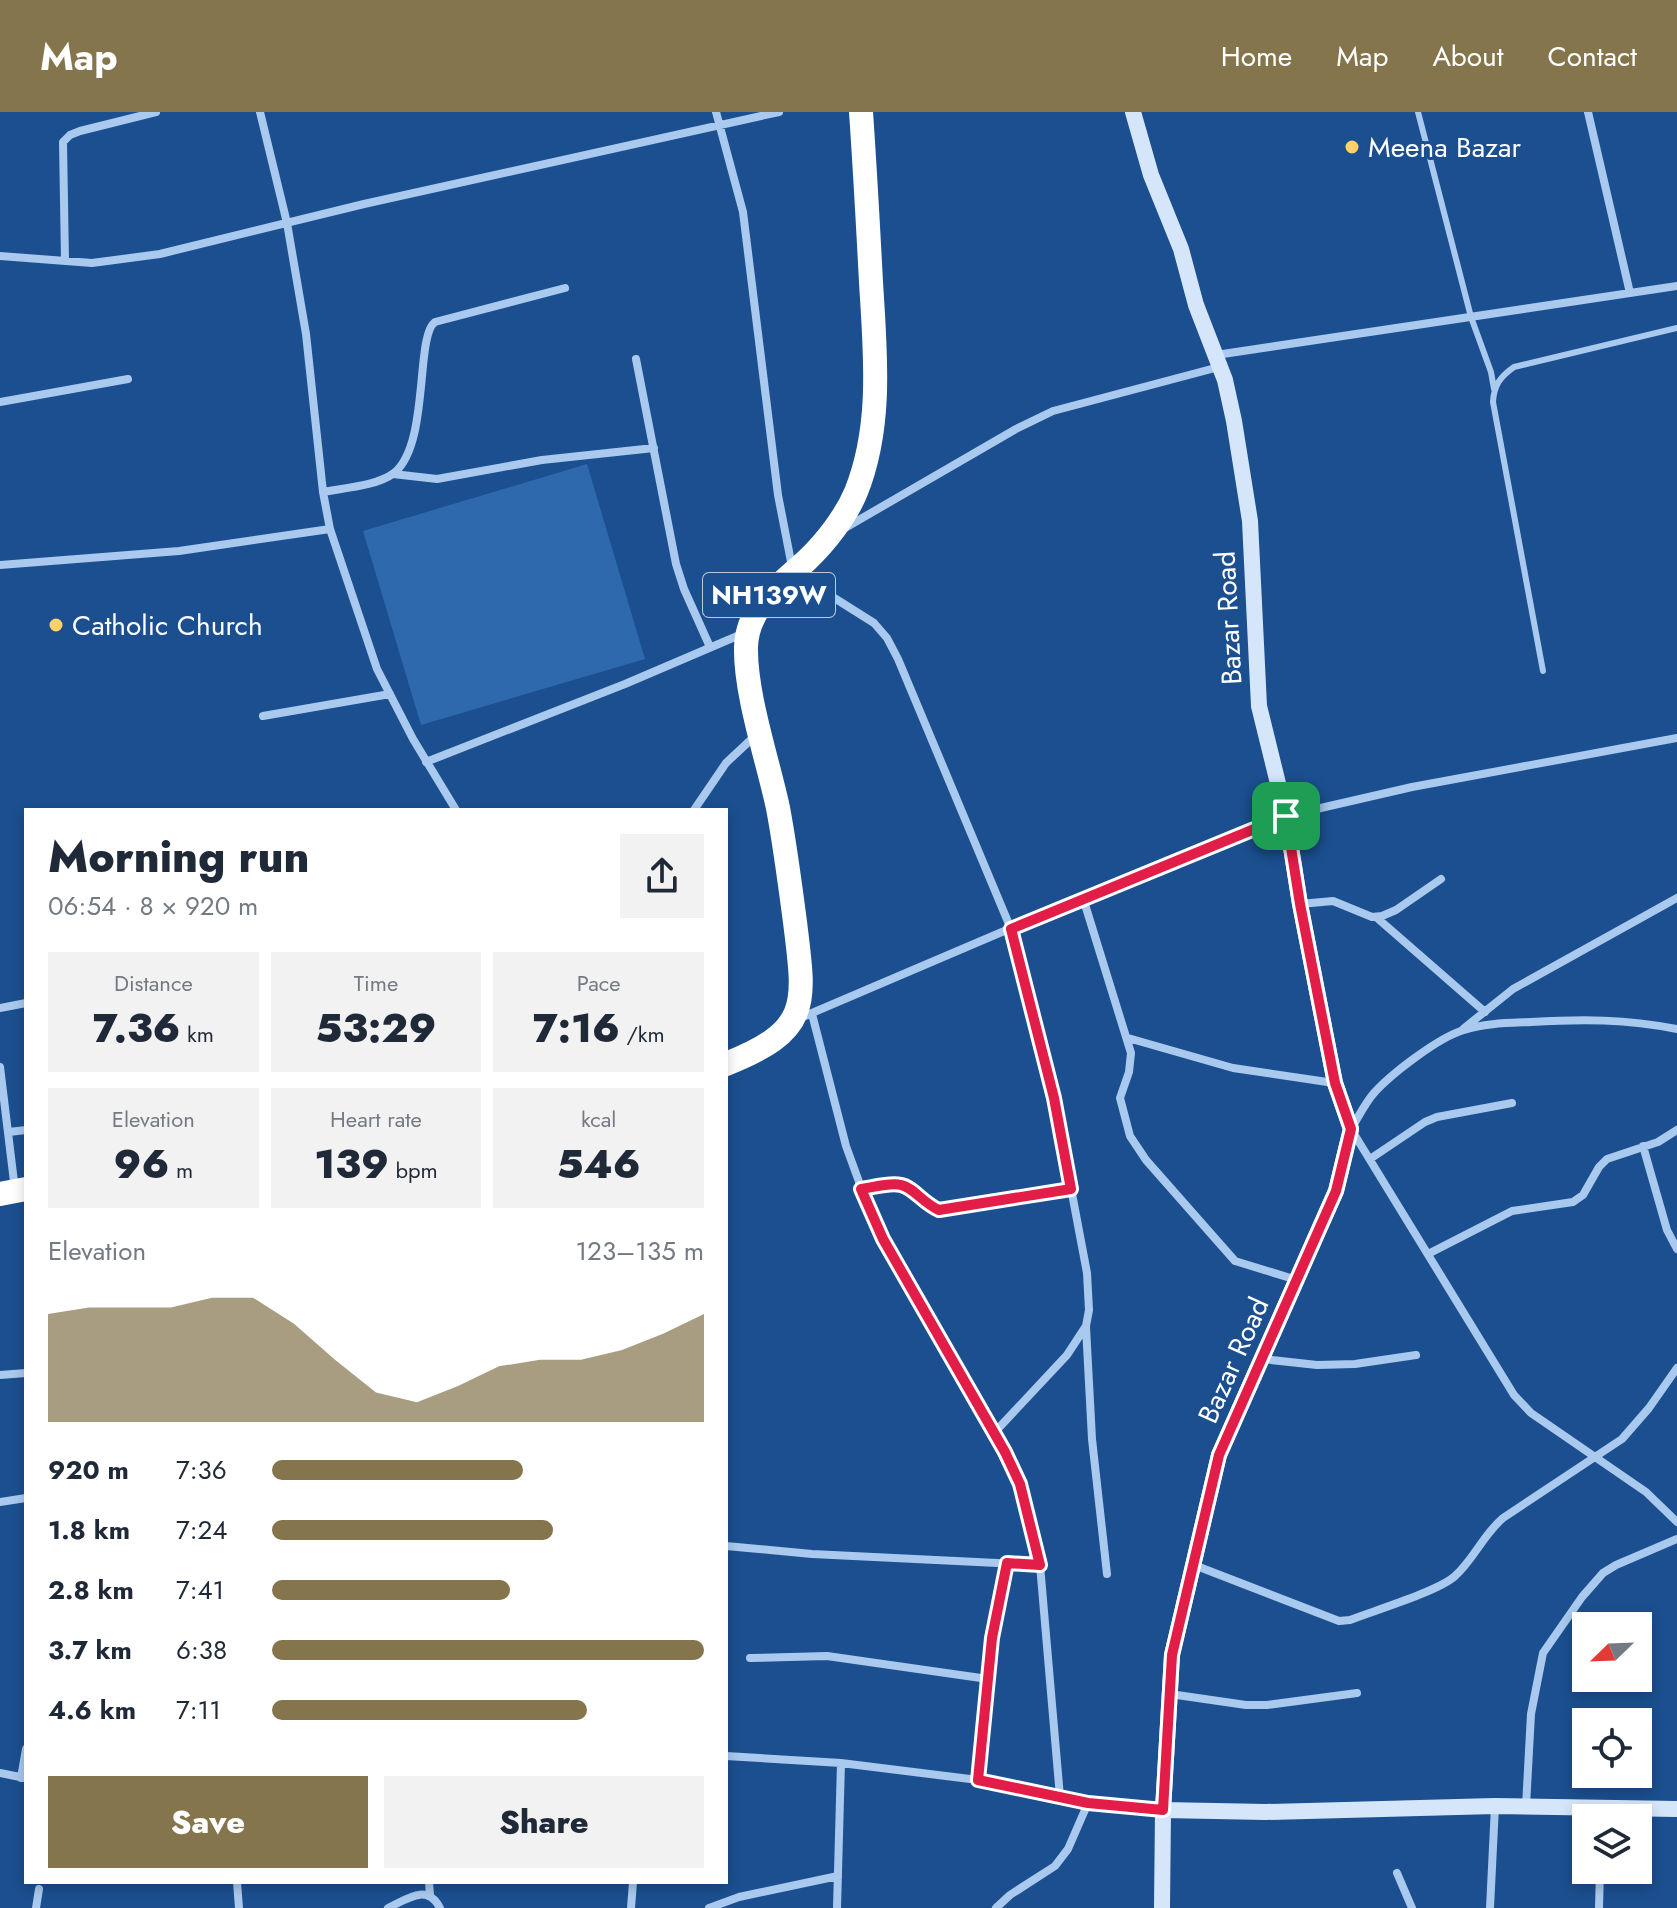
<!DOCTYPE html>
<meta charset="utf-8">
<style>
body{margin:0;font-family:Jost,sans-serif;background:#f2f2f3;color:#1f2937;height:100vh;display:flex;flex-direction:column;font-size:30px;white-space:nowrap}
*{box-sizing:border-box;margin:0}
p{font-size:26px;color:#747a83}
.icon{flex:none;width:44px;height:44px;fill:none;stroke:currentColor;stroke-width:2;stroke-linecap:round;stroke-linejoin:round}
.map{position:relative;flex:1;overflow:hidden}
.drawer{position:absolute;left:24px;top:696px;width:704px;height:1076px;display:flex;flex-direction:column;background:#fff;border-radius:0px;box-shadow:0 4px 12px #0003}
.drawer>*{flex:none}
.needle{width:52px;rotate:247deg}
.tools{position:absolute;left:1572px;top:1500px;display:grid;gap:16px}
.tools a{display:grid;place-items:center;width:80px;height:80px;border-radius:0px;background:#fff;box-shadow:0 4px 12px #0003;font-size:40px}
.pin{position:absolute;display:grid;place-items:center;width:68px;height:68px;color:#fff;margin:-34px;border-radius:16px;box-shadow:0 4px 12px #0006}
.round{display:grid;place-items:center;flex:none;width:84px;height:84px;border-radius:0px;background:#f2f2f3}
.headline{display:flex;align-items:center;justify-content:space-between;height:136px;padding:0 24px}
h1{font-size:44px;font-weight:800;line-height:60px}
.metrics{display:grid;grid-template-columns:repeat(3,1fr);gap:12px;height:136px;padding:8px 24px}
.metrics div{display:grid;align-content:center;border-radius:0px;background:#f2f2f3;text-align:center}
.metrics b{font-size:40px;font-weight:800}
.metrics small{font-size:22px;font-weight:400}
.metrics p{font-size:22px}
.chart{height:224px;padding:16px 24px}
.chart p{display:flex;justify-content:space-between}
.chart svg{width:100%;height:144px;margin-top:8px;fill:#84754c;opacity:.7}
.button{display:flex;gap:16px;margin-top:auto;padding:16px 24px}
.button a{flex:1;height:92px;border-radius:0px;background:#84754c;color:#fff;font-size:32px;font-weight:800;line-height:92px;text-align:center}
.button a+a{background:#f2f2f3;color:#1f2937}
ul{padding:0 24px;list-style:none;font-size:26px}
li{display:grid;grid-template-columns:128px 96px 1fr;align-items:center;height:60px}
li i{height:20px;border-radius:10px;background:#84754c}
header{display:flex;align-items:center;gap:48px;box-sizing:border-box;height:112px;padding:0 40px;background:#84754c;color:#fff}
header strong{font-size:38px}
nav{display:flex;gap:44px;margin-inline-start:auto;font-size:28px}
.map>svg:first-child{display:block}
</style>
<header>
<strong>Map</strong>
<nav><a>Home</a><a>Map</a><a>About</a><a>Contact</a></nav>
</header>
<div class="map">
<svg width="1677" height="1796" viewBox="0 0 1677 1796">
<rect width="100%" height="100%" fill="#1b4f8f"/>
<path fill="#2e69ad" d="M 587,352 L 645,547 L 421,613 L 363,419 Z"/>
<g fill="none" stroke-linecap="round" stroke-linejoin="round">
<path stroke="#a9c9ee" stroke-width="6" d="M 1418,0 L 1471,205 L 1491,260 L 1494,277
M 1543,559 L 1493,290 C 1494,273 1500,265 1514,255 L 1677,216"/>
<path stroke="#a9c9ee" stroke-width="8" d="M 260,0 L 287,111 L 306,222 L 323,380 L 330,417 L 377,557 L 413,627 L 456,698
M 716,0 L 743,100 L 778,383 L 793,460 L 874,511 L 887,526 L 898,547 L 1011,817 L 1054,986 L 1087,1161 L 1089,1198 L 1086,1214 L 1067,1243 L 994,1321
M 1588,0 L 1630,181
M 0,144 L 92,151 L 160,142 L 364,92 L 779,0
M 65,148 L 63,30 L 70,23 L 80,19 L 156,0
M 1216,243 L 1677,174
M 636,247 L 676,452 L 684,477 L 710,535
M 0,290 L 128,267
M 393,362 L 437,367 L 542,348 L 654,336
M 323,380 C 344,376 377,374 394,361 C 430,332 415,224 435,210 L 565,176
M 845,416 L 1016,317 L 1053,299 L 1219,255
M 0,453 L 179,439 L 330,417
M 263,604 L 390,582
M 426,650 L 625,572 L 742,522
M 694,698 L 726,651 L 757,622
M 1083,786 L 1131,941 L 1129,960 L 1120,986 L 1130,1024 L 1146,1048 L 1235,1149 L 1297,1168
M 1300,792 L 1333,789 L 1372,805 L 1382,804 L 1396,798 L 1441,767
M 1376,805 L 1485,900
M 0,896 L 26,891
M 812,902 L 846,1034 L 866,1089 L 883,1127 L 994,1321 L 1020,1372 L 1040,1453 L 1060,1685
M 798,907 L 1051,799 L 1286,704 L 1412,675 L 1677,626
M 1463,917 L 1513,877 L 1677,786
M 1677,917 C 1625,907 1583,907 1531,910 C 1509,911 1485,911 1464,918 C 1439,925 1391,962 1374,981 C 1365,991 1358,1006 1351,1017 L 1514,1283 L 1531,1301 L 1646,1380 L 1677,1410
M 1128,926 L 1233,956 L 1334,971
M 0,955 L 15,1078
M 9,1020 L 26,1018
M 1643,1034 L 1667,1118 L 1677,1137
M 1370,1047 L 1425,1010 L 1437,1005 L 1512,991
M 861,1077 C 872,1076 890,1070 901,1072 C 913,1075 924,1092 939,1098 L 1071,1077
M 1428,1142 L 1512,1099 L 1573,1090 L 1583,1083 L 1599,1055 L 1607,1047 L 1658,1030 L 1677,1018
M 1086,1215 L 1092,1327 L 1107,1462
M 1262,1247 L 1317,1253 L 1355,1252 L 1416,1243
M 0,1263 L 26,1261
M 0,1390 L 26,1386
M 726,1434 L 812,1442 L 1040,1453
M 1194,1453 L 1339,1509 L 1350,1508 C 1373,1499 1439,1479 1455,1464 C 1474,1447 1483,1423 1503,1406 L 1622,1327 L 1649,1296 L 1677,1256
M 750,1546 L 827,1544 L 988,1567
M 1170,1582 L 1246,1593 L 1267,1593 L 1357,1581
M 726,1644 L 841,1651 L 978,1668 L 1088,1691 L 1163,1698
M 0,1661 L 25,1666
M 21,1666 L 26,1637
M 978,1668 L 992,1526 L 1007,1451
M 1526,1694 L 1531,1602 L 1543,1541 L 1582,1485 L 1603,1461 L 1616,1453 L 1677,1427
M 1397,1761 L 1412,1796
M 237,1770 L 239,1796
M 429,1770 L 430,1783
M 36,1796 L 39,1777
M 388,1796 C 407,1787 427,1771 440,1796
M 631,1796 L 633,1770
M 709,1796 L 739,1785 L 838,1764
M 837,1796 L 841,1651
M 996,1796 L 1010,1783 L 1055,1754 L 1068,1737 L 1088,1691
M 1490,1796 L 1495,1694
M 1599,1796 L 1600,1758"/>
<path stroke="#d6e6fa" stroke-width="16" d="M 1133,0 L 1151,63 L 1181,137 L 1196,193 L 1225,268 L 1234,309 L 1250,409 L 1259,594 L 1286,704 L 1300,792 L 1335,971 L 1351,1017 L 1336,1079 L 1219,1343 L 1172,1543 L 1163,1698 L 1162,1796
M 1163,1698 L 1266,1700 L 1495,1694 L 1677,1697"/>
<path stroke="#fff" stroke-width="24" d="M 726,952 C 812,918 805,892 795,810 C 790,772 785,733 778,696 C 768,649 745,582 746,535 C 747,495 780,473 807,448 C 826,430 846,404 856,380 C 883,313 875,239 871,170 C 868,113 865,57 861,0
M 0,1082 L 26,1077"/>
</g>
<g fill="none" stroke-linecap="round" stroke-linejoin="round">
<defs>
<path id="route" d="M 1286,704 L 1300,792 L 1335,971 L 1351,1017 L 1336,1079 L 1219,1343 L 1172,1543 L 1163,1698 L 1088,1691 L 978,1668 L 992,1526 L 1007,1451 L 1040,1453 L 1020,1372 L 1005,1340 L 883,1127 L 861,1077 C 872,1076 889,1070 901,1073 C 913,1075 924,1092 939,1098 L 1071,1077 L 1054,986 L 1011,817 Z"/>
</defs>
<use href="#route" stroke="#fff" stroke-width="16"/>
<use href="#route" stroke="#e11d48" stroke-width="10"/>
</g>
<g fill="#ffd166" stroke="#1b4f8f" stroke-width="3">
<circle cx="1352" cy="35" r="8"/>
<circle cx="56" cy="513" r="8"/>
</g>
<g text-anchor="middle" stroke-width="6" stroke-linejoin="round" paint-order="stroke">
<rect fill="#1b4f8f" stroke="#bbcadd" stroke-width="2" x="703" y="461" width="132" height="44" rx="6"/>
<g font-size="26" font-weight="bold" fill="#fff">
<text x="769" y="492">NH139W</text>
</g>
<g font-size="28" fill="#fff" stroke="#1b4f8f" text-anchor="start">
<text x="1368" y="45">Meena Bazar</text>
<text x="72" y="523">Catholic Church</text>
</g>
<g font-size="28" fill="#fff" stroke="#1b4f8f">
<text transform="translate(1228 506) rotate(-93)" y="10">Bazar Road</text>
<text transform="translate(1233 1248) rotate(-66)" y="10">Bazar Road</text>
</g>
</g>
</svg>
<div class="tools">
<a><svg class="needle" viewBox="-14 -14 28 28"><path d="M0-13l5 13h-10z" fill="#e53935"/><path d="M0 13l5-13h-10z" fill="#747a83"/></svg></a>
<a><svg class="icon" aria-label="locate" viewBox="0 0 24 24"><circle cx="12" cy="12" r="6"/><path d="M12 2v4M12 18v4M2 12h4M18 12h4"/></svg></a>
<a><svg class="icon" aria-label="layers" viewBox="0 0 24 24"><path d="M12 4l9 5-9 5-9-5zM3 14l9 5 9-5"/></svg></a>
</div>
<div class="pin" style="left:1286px;top:704px;background:#1e9e55"><svg class="icon" aria-label="arrive" viewBox="0 0 24 24"><path d="M6 21V4h12l-3 4 3 4H6"/></svg></div>
<section class="drawer">
<div class="headline"><div><h1>Morning run</h1><p>06:54 · 8 × 920 m</p></div><a class="round"><svg class="icon" aria-label="share" viewBox="0 0 24 24"><path d="M12 15V3M7 8l5-5 5 5M5 13v7h14v-7"/></svg></a></div>
<div class="metrics">
<div><p>Distance</p><b>7.36<small> km</small></b></div>
<div><p>Time</p><b>53:29</b></div>
<div><p>Pace</p><b>7:16<small> /km</small></b></div>
</div>
<div class="metrics">
<div><p>Elevation</p><b>96<small> m</small></b></div>
<div><p>Heart rate</p><b>139<small> bpm</small></b></div>
<div><p>kcal</p><b>546</b></div>
</div>
<div class="chart"><p><span>Elevation</span>123–135 m</p>
<svg viewBox="0 0 160 44" preserveAspectRatio="none"><path d="M0 44V11L10 9L20 9L30 9L40 6L50 6L60 14L70 25L80 35L90 38L100 33L110 27L120 25L130 25L140 22L150 17L160 11V44z"/></svg>
</div>
<ul>
<li><b>920 m</b>7:36<i style="width:58%"></i></li>
<li><b>1.8 km</b>7:24<i style="width:65%"></i></li>
<li><b>2.8 km</b>7:41<i style="width:55%"></i></li>
<li><b>3.7 km</b>6:38<i style="width:100%"></i></li>
<li><b>4.6 km</b>7:11<i style="width:73%"></i></li>
</ul>
<div class="button"><a>Save</a><a>Share</a></div>
</section>
</div>
